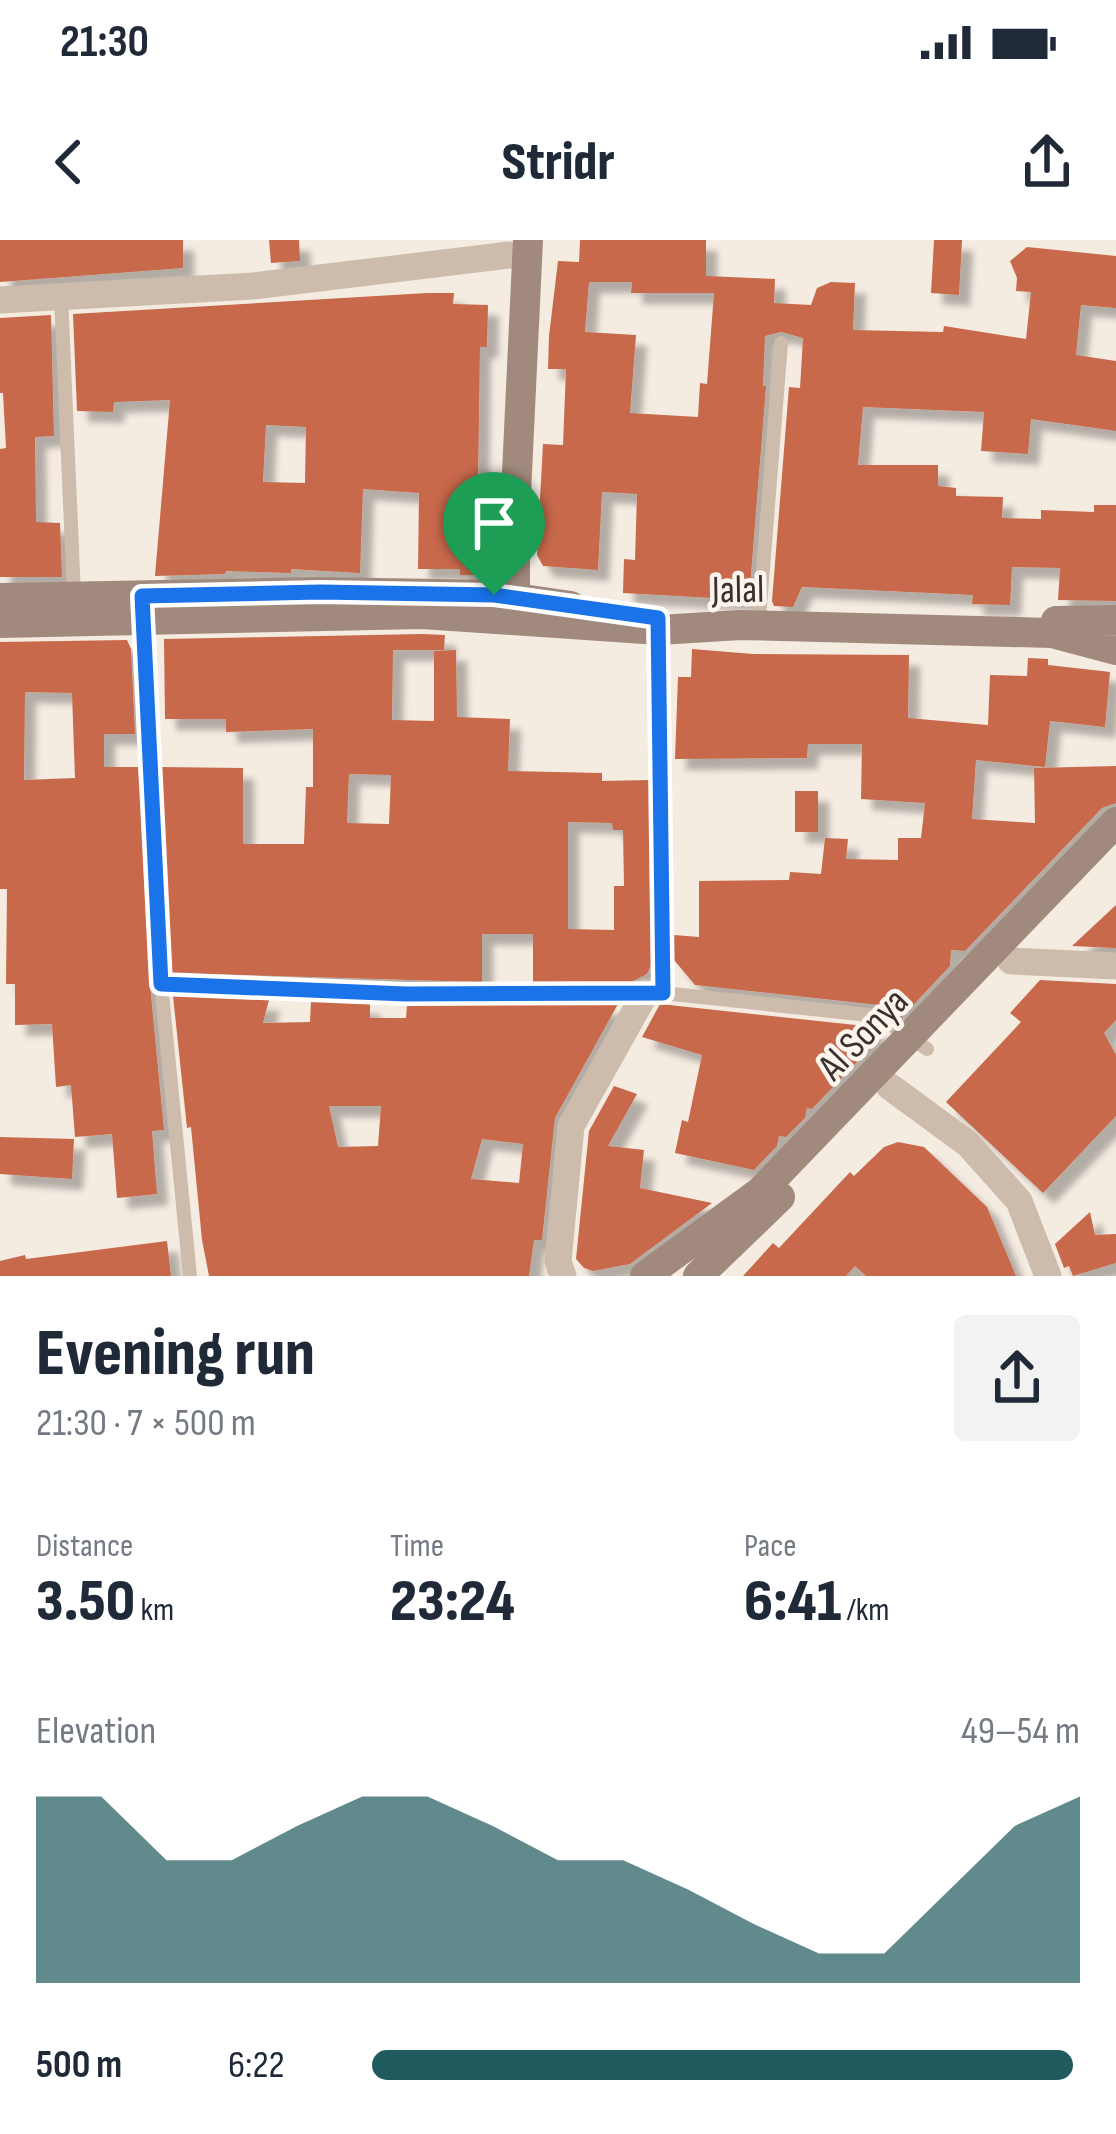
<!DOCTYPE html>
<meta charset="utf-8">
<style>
body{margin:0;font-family:"Sofia Sans Condensed",sans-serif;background:#f2f2f3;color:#1f2937;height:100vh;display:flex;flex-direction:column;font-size:45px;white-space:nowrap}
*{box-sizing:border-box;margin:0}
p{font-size:39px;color:#747a83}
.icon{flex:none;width:66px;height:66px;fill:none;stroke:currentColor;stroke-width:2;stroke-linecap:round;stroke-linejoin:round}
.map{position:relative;height:1036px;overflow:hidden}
.side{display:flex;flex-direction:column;background:#fff;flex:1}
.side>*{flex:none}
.pin{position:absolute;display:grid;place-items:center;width:102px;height:102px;color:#fff;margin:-123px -51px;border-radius:50% 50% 50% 0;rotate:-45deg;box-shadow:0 0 12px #0007}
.pin .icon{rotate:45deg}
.round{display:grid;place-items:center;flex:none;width:126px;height:126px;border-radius:12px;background:#f2f2f3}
.overview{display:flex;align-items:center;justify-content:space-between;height:204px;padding:0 36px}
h1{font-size:66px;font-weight:800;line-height:90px}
.figures{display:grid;grid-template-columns:repeat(3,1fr);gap:18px;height:204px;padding:12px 36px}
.figures div{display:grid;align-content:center}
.figures b{font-size:60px;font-weight:800}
.figures small{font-size:33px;font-weight:400}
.figures p{font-size:33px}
.chart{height:336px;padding:24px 36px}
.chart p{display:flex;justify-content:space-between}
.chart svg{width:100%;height:216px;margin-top:12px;fill:#1f5a5e;opacity:.7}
ul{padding:0 36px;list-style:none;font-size:39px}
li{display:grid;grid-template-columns:192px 144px 1fr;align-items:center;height:90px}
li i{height:30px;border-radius:15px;background:#1f5a5e}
.status{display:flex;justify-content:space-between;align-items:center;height:84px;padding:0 60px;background:#fff;direction:ltr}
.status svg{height:33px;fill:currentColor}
header{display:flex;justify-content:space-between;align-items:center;height:156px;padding:0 36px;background:#fff;font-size:54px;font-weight:800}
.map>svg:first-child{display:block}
</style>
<div class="status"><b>21:30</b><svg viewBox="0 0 49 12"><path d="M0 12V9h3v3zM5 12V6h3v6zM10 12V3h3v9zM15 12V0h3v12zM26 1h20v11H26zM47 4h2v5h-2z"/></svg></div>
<header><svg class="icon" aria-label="back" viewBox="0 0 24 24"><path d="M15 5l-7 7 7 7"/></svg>Stridr<svg class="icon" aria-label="share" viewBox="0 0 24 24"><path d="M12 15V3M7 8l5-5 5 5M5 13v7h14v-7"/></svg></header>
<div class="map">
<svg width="1116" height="1036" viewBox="0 0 1116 1036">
<defs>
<filter id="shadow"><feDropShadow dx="11" dy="11" stdDeviation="3" flood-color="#0004"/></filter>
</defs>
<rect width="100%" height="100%" fill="#f4ebe1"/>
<path fill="#c8694b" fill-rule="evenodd" filter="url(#shadow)" d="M 0,0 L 183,0 L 183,28 L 0,42 Z
M 269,0 L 299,0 L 300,21 L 271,23 Z
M 580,0 L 706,0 L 706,36 L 775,39 L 774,63 L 811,65 L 817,48 L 831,42 L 855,43 L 853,90 L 943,92 L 944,86 L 1026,99 L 1031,52 L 1016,51 L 1017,38 L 1010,21 L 1027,7 L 1116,16 L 1116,68 L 1081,65 L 1076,115 L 1116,121 L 1116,191 L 1031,179 L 1028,214 L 981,211 L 984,172 L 863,167 L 858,225 L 938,225 L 938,246 L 956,248 L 956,256 L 1003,257 L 1002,278 L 1041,279 L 1041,270 L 1094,272 L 1094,265 L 1116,265 L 1116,361 L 1058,360 L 1060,328 L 1012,327 L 1010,365 L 972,364 L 973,355 L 802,347 L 793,367 L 774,366 L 772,361 L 789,147 L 800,148 L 803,98 L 781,92 L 765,96 L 763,146 L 766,146 L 749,360 L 623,353 L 624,319 L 635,320 L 637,254 L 602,252 L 598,330 L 543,326 L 537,315 L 543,204 L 563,205 L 566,129 L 548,129 L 549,96 L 558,21 L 579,22 ZM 589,42 L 632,42 L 631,53 L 714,53 L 707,144 L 700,143 L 698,177 L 630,173 L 636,95 L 585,92 Z
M 934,0 L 962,0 L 959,55 L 931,53 Z
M 427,53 L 454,53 L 453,64 L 488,65 L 487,107 L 480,107 L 478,241 L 477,332 L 485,335 L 460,335 L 460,329 L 418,329 L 419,253 L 363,249 L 360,333 L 291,329 L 291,333 L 226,331 L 225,334 L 155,336 L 170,160 L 114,162 L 113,172 L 77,171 L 73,74 ZM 266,185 L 306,187 L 305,243 L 263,242 Z
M 51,75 L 54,196 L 35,197 L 36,282 L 60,283 L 62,337 L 0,337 L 0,209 L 6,208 L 3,153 L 0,153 L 0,78 Z
M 422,394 L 445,395 L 444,410 L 393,410 L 392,480 L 434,481 L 434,411 L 456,410 L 457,477 L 510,479 L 508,531 L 602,533 L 602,541 L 649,540 L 651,725 L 647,734 L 631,742 L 533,742 L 533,694 L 482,694 L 482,742 L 172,733 L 160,527 L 243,528 L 243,604 L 304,604 L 306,547 L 313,547 L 313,489 L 226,492 L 226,479 L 165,479 L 164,399 ZM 349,534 L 391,535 L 389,584 L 347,583 ZM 568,582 L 612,583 L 613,590 L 623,590 L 624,646 L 614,646 L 614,690 L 568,689 Z
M 127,400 L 131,409 L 135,494 L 104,494 L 104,527 L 138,527 L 150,745 L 164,890 L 152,891 L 157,954 L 117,958 L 112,894 L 75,897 L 71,845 L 56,847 L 52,784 L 15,785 L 15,744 L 6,744 L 7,649 L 0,649 L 0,402 ZM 25,452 L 72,453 L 75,538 L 24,540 Z
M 692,409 L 753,414 L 909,415 L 908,478 L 988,485 L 990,435 L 1027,436 L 1028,418 L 1048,419 L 1048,425 L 1110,432 L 1105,487 L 1050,481 L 1045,527 L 976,520 L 972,579 L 1035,583 L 1034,528 L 1116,526 L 1116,563 L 1102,568 L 965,711 L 951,710 L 950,726 L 901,778 L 879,765 L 695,745 L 674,720 L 674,695 L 699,697 L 699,641 L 789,640 L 790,632 L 821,634 L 825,598 L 848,599 L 846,619 L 898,620 L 898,598 L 921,598 L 925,563 L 861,559 L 862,504 L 808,504 L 807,518 L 675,519 L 678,437 L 691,437 Z
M 795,551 L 818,551 L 818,592 L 795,592 Z
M 1116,665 L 1116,708 L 1072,706 Z
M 1040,740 L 1116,744 L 1116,780 L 1104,793 L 1116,815 L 1116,876 L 1043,953 L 946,862 L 1021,782 L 1010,773 Z
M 173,756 L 269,760 L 263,783 L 310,782 L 311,761 L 370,764 L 370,778 L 406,778 L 407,765 L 618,764 L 555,878 L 542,1000 L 534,1000 L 529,1036 L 209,1036 L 202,1000 L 191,887 L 187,888 ZM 329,866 L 381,866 L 378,906 L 338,907 ZM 482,899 L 523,904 L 519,943 L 471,939 Z
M 660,764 L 874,787 L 875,787 L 872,806 L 812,869 L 807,868 L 805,878 L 786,897 L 779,896 L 777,906 L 754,930 L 675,913 L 682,880 L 688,882 L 702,815 L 642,797 Z
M 614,846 L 637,854 L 608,906 L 644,910 L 640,948 L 712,963 L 630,1024 L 593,1031 L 584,1028 L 576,1019 L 589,891 Z
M 0,897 L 74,899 L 72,939 L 0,934 Z
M 898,902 L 924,907 L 987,967 L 1016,1036 L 866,1036 L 855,1026 L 846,1036 L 743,1036 L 773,1003 L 779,1008 L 850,932 L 854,936 L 884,907 Z
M 1090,972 L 1095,995 L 1116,994 L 1116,1023 L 1073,1036 L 1069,1026 L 1064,1028 L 1055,1004 Z
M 167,1001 L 171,1036 L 0,1036 L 0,1021 L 25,1015 L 26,1019 Z"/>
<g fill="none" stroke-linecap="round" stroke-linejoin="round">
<path stroke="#cdbbac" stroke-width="14" d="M 61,56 L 74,355
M 759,378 L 781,103
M 141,379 L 161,744 L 190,1036
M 161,744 L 407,754 L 663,753 L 659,390
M 663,753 L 878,776 L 927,809"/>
<path stroke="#cdbbac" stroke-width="27" d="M 0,60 L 253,46 L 510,15
M 1011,721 L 1116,726
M 889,846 L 968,904 L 1019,961 L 1048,1036
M 563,1036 L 558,1021 L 571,886 L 646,752"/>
<path stroke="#a18a7d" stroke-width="30" d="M 0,358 L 320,352 L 494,355 L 571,366
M 515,374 L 515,275 L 528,0
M 1056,381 L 1116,380
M 0,383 L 422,374 L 659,390 L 740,385 L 1052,393 L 1116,410
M 645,1036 L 761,951 L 1116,582
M 698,1036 L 780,957"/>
</g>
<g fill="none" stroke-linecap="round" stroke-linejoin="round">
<defs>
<path id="route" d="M 320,352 L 494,355 L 658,378 L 663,753 L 406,754 L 161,744 L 142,356 Z"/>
</defs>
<use href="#route" stroke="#fff" stroke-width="24"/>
<use href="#route" stroke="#1a73e8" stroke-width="15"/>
</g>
<g text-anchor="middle" stroke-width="9" stroke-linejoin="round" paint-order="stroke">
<g font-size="39" fill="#3b302b" stroke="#fbf5ee">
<text transform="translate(738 348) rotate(-1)" y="14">Jalal</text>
<text transform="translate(862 793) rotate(-46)" y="14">Al Sonya</text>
</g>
</g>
</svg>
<div class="pin" style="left:494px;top:355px;background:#1e9e55"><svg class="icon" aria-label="arrive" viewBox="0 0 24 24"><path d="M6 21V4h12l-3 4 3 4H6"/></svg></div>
</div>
<section class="side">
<div class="overview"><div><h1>Evening run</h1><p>21:30 · 7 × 500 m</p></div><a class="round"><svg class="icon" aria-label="share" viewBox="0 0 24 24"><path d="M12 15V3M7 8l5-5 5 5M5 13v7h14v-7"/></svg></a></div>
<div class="figures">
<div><p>Distance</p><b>3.50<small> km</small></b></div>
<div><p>Time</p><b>23:24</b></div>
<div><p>Pace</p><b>6:41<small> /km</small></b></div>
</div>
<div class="chart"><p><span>Elevation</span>49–54 m</p>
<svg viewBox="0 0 160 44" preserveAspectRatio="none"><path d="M0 44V6L10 6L20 19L30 19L40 12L50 6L60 6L70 12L80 19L90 19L100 25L110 32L120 38L130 38L140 25L150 12L160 6V44z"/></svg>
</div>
<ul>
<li><b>500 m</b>6:22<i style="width:99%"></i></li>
</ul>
</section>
